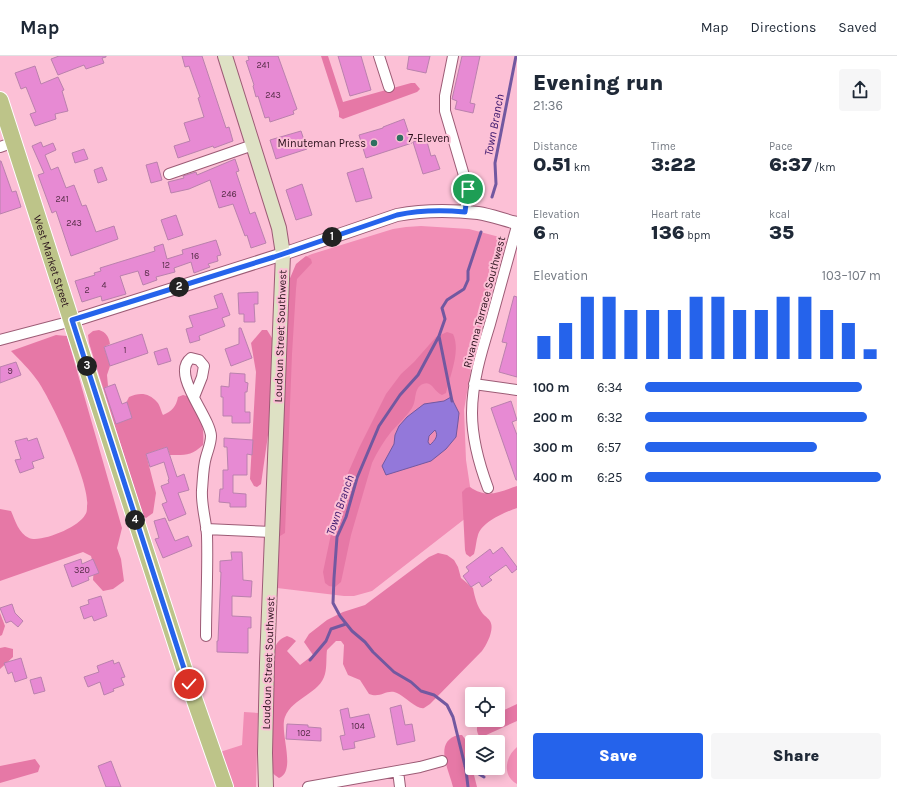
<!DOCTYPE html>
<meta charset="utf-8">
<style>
body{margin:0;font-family:Karla,sans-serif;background:#f6f6f7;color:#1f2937;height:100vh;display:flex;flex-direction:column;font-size:15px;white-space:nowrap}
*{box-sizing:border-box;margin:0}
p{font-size:13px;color:#747a83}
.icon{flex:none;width:22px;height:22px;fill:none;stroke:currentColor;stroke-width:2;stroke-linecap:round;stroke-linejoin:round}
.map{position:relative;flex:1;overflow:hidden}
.details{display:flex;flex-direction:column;background:#fff;width:380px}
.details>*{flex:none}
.fabs{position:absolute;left:465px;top:631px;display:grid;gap:8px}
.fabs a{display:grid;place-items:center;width:40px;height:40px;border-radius:4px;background:#fff;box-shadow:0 2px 10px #0003;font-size:20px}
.pin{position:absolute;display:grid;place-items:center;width:34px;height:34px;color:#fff;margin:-17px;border:2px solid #fff;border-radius:50%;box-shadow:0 1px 4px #0007}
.km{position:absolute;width:20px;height:20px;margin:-10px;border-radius:50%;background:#222;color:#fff;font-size:11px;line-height:20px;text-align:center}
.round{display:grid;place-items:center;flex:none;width:42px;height:42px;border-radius:4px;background:#f6f6f7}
.summary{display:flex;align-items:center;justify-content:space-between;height:68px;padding:0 16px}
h1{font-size:22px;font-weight:800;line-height:30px}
.stats{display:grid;grid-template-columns:repeat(3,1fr);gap:6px;height:68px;padding:4px 16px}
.stats div{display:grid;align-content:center}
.stats b{font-size:20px;font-weight:800}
.stats small{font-size:11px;font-weight:400}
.stats p{font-size:11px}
.chart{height:112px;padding:8px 16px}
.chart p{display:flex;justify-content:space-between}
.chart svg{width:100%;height:72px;margin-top:4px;stroke:#2563eb;stroke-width:6}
.button{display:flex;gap:8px;margin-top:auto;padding:8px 16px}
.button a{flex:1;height:46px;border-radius:4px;background:#2563eb;color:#fff;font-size:16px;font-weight:800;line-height:46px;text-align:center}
.button a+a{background:#f6f6f7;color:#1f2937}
ul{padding:0 16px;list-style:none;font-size:13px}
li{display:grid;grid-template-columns:64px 48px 1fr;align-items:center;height:30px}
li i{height:10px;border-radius:5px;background:#2563eb}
header{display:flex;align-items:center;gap:24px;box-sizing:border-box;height:56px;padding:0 20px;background:#fff;border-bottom:1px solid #e0e1e3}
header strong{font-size:19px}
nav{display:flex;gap:22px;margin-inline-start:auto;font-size:14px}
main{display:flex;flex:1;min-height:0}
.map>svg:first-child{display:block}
</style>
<header>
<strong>Map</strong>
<nav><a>Map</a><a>Directions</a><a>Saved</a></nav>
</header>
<main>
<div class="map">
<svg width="517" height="731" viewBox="0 0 517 731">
<rect width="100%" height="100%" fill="#fcc0d6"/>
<path fill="#f18db5" d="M 421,170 L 469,173 L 507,183 L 474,295 L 464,354 L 466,404 L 473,450 L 471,458 L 372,535 L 354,540 L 344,540 L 277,532 L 291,223 C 296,209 297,204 312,198 L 393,173 L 406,171 Z
M 244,656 L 258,657 L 256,731 L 231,731 L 220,696 L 242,689 Z
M 517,691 L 517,728 C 502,720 505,701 517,691 Z"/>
<path fill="#e678a6" d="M 321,0 L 328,0 L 343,46 L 411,27 L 415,27 L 420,33 L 417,36 L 343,63 L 339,61 L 339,56 Z
M 306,200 L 311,203 L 312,207 L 297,223 L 296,233 L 292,298 L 285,477 L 280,480 L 278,474 L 288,227 L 296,208 Z
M 99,274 C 106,276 109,281 110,288 L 104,291 L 110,310 L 107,319 L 108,330 L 104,332 L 116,367 L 129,341 C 140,336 149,337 157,346 C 160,349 161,355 163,359 C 172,355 176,351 178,341 L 183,339 L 187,340 C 200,355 205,370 203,389 C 191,400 186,399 170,399 L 167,391 L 146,398 L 156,437 L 153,457 L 146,462 L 143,460 L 89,287 L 88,279 L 93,275 Z
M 262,274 L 267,274 L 272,282 L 273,298 L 269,372 L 261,428 L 257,431 L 254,430 L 250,423 L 256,316 L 251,287 Z
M 447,276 L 453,278 C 461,295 450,319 446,337 L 442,339 C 434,336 432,324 423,328 C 413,332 417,345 412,352 C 406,361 398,368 391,376 C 384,385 377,396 372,407 L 351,479 L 341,526 L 335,531 L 329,530 L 325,527 L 323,516 L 331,478 L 341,433 L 359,392 L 386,338 L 401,318 L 414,306 L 436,281 Z
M 56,279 L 67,280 L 122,472 L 117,492 L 121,503 L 124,525 L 113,533 L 103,535 L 93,524 L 94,511 L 91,500 L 83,496 L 0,525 L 0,453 L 11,455 C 15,464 19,478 29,482 C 41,487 79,471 85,459 C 87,457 87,453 87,450 C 91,429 51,343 37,324 C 30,314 20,304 11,295 Z
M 517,430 L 517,452 C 505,456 482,466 478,479 C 476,485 476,491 474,498 L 470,501 L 466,498 L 465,494 L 462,436 L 466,432 L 470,431 C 487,443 499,436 517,430 Z
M 438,497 L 447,499 L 454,504 L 458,511 L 461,522 L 473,532 C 475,542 477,550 483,558 C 485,560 489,563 490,565 C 495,573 487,588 482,595 L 430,648 C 428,649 426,651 424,652 C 418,654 405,641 399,638 C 387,631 382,643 369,638 L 360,624 L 348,619 L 343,608 L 344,589 L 341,585 L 336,585 L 327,594 C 326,601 327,611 325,618 C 320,638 293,641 285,661 C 279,676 297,715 279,722 C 275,719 272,718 272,713 L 274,595 C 276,587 279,583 287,580 L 292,582 L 296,585 L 287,595 L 300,609 L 313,599 L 304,586 L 309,578 L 327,564 L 343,556 L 365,549 L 429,501 Z
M 0,557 L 5,570 L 2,579 L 0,580 Z
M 5,591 L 13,593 L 13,601 L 0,613 L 0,592 Z
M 517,648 L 517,665 L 484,680 L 479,680 C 475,673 477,668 482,664 L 498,664 L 498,657 Z
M 458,679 L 462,679 L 465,683 L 477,731 L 453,731 C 449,714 433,686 458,679 Z
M 35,703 L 40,710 L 38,716 L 0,727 L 0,710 Z"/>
<path fill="#9378da" stroke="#7258a0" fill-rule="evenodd" d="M 451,341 L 459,357 L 458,366 L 456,381 L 446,393 L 431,405 L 386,419 L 382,410 L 394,388 L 395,379 L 399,370 L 407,361 L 424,348 L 444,345 ZM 435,374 C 439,380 435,384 430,389 L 428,386 L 429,380 Z"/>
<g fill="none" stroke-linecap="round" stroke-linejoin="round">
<path stroke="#7258a0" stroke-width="3" d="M 492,141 L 496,128 L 495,107 L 516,0
M 439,280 L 452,345
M 310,604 L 326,585 L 331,573 L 346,568
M 465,710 L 484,721
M 468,731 L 466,714 L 453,661 L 447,649 L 434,639 L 421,635 L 411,626 L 394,616 L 373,596 L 365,586 L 352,575 L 340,560 L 333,547 L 334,522 L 337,481 L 346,461 L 357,422 L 379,370 L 400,339 L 418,319 L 439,280 L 445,263 L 442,252 L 447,244 L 464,233 L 468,224 L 468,215 L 481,176"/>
</g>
<path fill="#e78ad3" stroke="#ba81ad" d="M 59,0 L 106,0 L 106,1 L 102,2 L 104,7 L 86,13 L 84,9 L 58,19 L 51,3 Z
M 182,0 L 202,0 L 226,72 L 229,71 L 233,85 L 214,92 L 213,90 L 178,102 L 174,90 L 190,85 L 184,67 L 204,61 L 198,42 L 200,41 L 189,10 L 185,11 Z
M 248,0 L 278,0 L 297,53 L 293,55 L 294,58 L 270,66 L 269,61 L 265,62 L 258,40 L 256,41 L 253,30 L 254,29 L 246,5 L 249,4 Z
M 338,0 L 361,0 L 371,34 L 350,40 Z
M 409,0 L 430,0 L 426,17 L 407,13 Z
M 462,0 L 480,0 L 470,47 L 475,48 L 473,57 L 455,53 L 457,45 L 452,43 Z
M 35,10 L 41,28 L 58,21 L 64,34 L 62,35 L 68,55 L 55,58 L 56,63 L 35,70 L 30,58 L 36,56 L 26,31 L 21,33 L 15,17 Z
M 404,63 L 412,87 L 366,102 L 359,79 L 383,72 L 383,71 Z
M 301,75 L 307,93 L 276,103 L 270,84 Z
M 426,82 L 431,100 L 435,99 L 440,113 L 423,118 L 413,86 Z
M 41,86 L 43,91 L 53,87 L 56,94 L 45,99 L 51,114 L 58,111 L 66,132 L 74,129 L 82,150 L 86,149 L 96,176 L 114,170 L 118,183 L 71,200 L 56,155 L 52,157 L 38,119 L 44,117 L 32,90 Z
M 84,93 L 88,103 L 75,107 L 72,97 Z
M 235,103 L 239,115 L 236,116 L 250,158 L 255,156 L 266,187 L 251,192 L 247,179 L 245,180 L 233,148 L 219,152 L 210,124 L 189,133 L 171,137 L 168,126 L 184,122 L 183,120 L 196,116 L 197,119 Z
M 0,105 L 1,105 L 12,136 L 16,135 L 21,151 L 0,158 Z
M 157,106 L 162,124 L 151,127 L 146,109 Z
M 102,111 L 107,124 L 98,127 L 94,114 Z
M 363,112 L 372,142 L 356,146 L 347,117 Z
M 302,128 L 312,159 L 296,164 L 286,134 Z
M 176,159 L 183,179 L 168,184 L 161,164 Z
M 216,184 L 221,199 L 217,200 L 218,205 L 208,208 L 210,211 L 194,217 L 191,206 L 174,212 L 175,216 L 156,221 L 157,224 L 143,229 L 138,215 L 120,220 L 126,238 L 102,245 L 101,240 L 82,246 L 75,225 L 95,219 L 94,217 L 101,215 L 100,212 L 155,195 L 154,191 L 163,188 L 167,203 L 183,198 L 182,194 Z
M 258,236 L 258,248 L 254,248 L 255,266 L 244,266 L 244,258 L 239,258 L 238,237 Z
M 222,237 L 230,259 L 222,262 L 225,270 L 199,280 L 200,284 L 190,287 L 186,273 L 193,271 L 189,260 L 218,252 L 214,240 Z
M 514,240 L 517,241 L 517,321 L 499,316 L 507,287 L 502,286 Z
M 239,272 L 241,272 L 252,302 L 231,310 L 225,293 L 239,288 Z
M 142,278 L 148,297 L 110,310 L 104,291 Z
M 167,292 L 171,305 L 158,309 L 154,296 Z
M 16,306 L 21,319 L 0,327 L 0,311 Z
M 230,317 L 245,318 L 245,326 L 248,327 L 247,336 L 245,336 L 245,356 L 250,356 L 250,367 L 232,367 L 232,360 L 223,360 L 223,341 L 221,341 L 221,330 L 229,331 Z
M 115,328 L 122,348 L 127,346 L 132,362 L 116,368 L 104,332 Z
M 511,345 L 517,364 L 512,366 L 517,379 L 517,424 L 516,424 L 491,352 Z
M 27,382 L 28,385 L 37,382 L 44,402 L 32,406 L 34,412 L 20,417 L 15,404 L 21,403 L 15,385 Z
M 224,382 L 253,384 L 252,399 L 247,398 L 247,419 L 233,419 L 233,437 L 246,438 L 246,451 L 230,451 L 230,447 L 219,446 L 220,433 L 223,433 L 223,414 L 228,414 L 227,391 L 224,391 Z
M 167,391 L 177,421 L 184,418 L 189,434 L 178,437 L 186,458 L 169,465 L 162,448 L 167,446 L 161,430 L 169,427 L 168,424 L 169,423 L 164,406 L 150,411 L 146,398 Z
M 165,462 L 175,485 L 188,480 L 192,490 L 163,502 L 155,483 L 159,482 L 154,465 Z
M 502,491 L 517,511 L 517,513 L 512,517 L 506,509 L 489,521 L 492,524 L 482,531 L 479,526 L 471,531 L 463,520 L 469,515 L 466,511 L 490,493 L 493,498 Z
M 231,496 L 242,496 L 243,524 L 252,525 L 251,541 L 232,540 L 232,560 L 251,561 L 251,572 L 248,572 L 248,597 L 217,596 L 217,585 L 218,585 L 221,516 L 220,516 L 220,505 L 232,504 Z
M 81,503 L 82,508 L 93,503 L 99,517 L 88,521 L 89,524 L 72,531 L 64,509 Z
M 101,540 L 107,560 L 94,565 L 92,560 L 84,563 L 80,551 L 89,548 L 88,544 Z
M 12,548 L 15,557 L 23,565 L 18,571 L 11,565 L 6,567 L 0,552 Z
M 21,602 L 27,622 L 15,626 L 12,616 L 8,618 L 4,607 Z
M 113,604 L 114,608 L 119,606 L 125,621 L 121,622 L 124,629 L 113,633 L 114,635 L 104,639 L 100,626 L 88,631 L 84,621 L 99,616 L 97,610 Z
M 41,621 L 45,635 L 34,638 L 30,624 Z
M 401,649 L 405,669 L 412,668 L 415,685 L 397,689 L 390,652 Z
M 348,652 L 350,662 L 369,658 L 375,681 L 354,686 L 355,692 L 343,694 L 340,680 L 345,679 L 340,654 Z
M 287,668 L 308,669 L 308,671 L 321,672 L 321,685 L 286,683 Z
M 111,705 L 121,731 L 106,731 L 98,710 Z"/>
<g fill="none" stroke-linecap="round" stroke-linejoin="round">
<defs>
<path id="minor" d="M 379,0 L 389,31
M 453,0 L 445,40 L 445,55 L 468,133 L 465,156
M 0,91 L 14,86
M 169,118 L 253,89
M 0,284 L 72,265
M 474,328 L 517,334
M 194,341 L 202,321 L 204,310 L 199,304 L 191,302 C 170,318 210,360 211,380 C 211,387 208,394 206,401 C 203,411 203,423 202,434 C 201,449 206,464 207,479 C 208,513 206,547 206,580
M 488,432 C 479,408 472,383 472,357 C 472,327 481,297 490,268 C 499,235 508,203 517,170
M 206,473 L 272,476
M 398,715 L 400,731
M 308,731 L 420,711 L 442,705"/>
<path id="tertiary" d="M 72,265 L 283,198 L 397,159 C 423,154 451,154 478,157 C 491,159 504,164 517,167"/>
<path id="secondary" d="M 225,0 L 279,172 L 283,198 L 267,607 L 265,697 L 266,731"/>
<g id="primary">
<path id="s1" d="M 0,44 L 136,465 L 189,628 L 225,731"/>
</g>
</defs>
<use href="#minor" stroke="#9c5b75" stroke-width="12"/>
<use href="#tertiary" stroke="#9c5b75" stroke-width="14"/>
<use href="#secondary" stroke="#9c5b75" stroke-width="16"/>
<use href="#primary" stroke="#fff" stroke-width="18"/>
<use href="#minor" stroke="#fff" stroke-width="10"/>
<use href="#tertiary" stroke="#fff" stroke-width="12"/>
<use href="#secondary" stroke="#dee1c4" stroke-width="14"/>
<use href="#primary" stroke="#bdc489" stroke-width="16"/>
</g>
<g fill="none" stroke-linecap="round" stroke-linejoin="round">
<defs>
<path id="route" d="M 189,628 L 72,264 L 274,201 L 397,159 C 420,154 443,154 465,156 L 468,133"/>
</defs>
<use href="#route" stroke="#fff" stroke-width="8"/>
<use href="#route" stroke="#2563eb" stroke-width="5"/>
</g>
<g fill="#2e7060" stroke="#fcc0d6" stroke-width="1.5">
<circle cx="400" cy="82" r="4"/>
<circle cx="374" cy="87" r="4"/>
</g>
<g text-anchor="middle" stroke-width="4" stroke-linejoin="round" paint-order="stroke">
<g font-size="9" fill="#562c47">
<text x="263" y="12">241</text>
<text x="273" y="42">243</text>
<text x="229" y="141">246</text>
<text x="62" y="146">241</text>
<text x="74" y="170">243</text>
<text x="195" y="203">16</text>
<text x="166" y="212">12</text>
<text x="147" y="220">8</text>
<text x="104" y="232">4</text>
<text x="87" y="237">2</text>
<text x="125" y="297">1</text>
<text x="10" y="318">9</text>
<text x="82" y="517">320</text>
<text x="358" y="673">104</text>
<text x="304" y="680">102</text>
</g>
<g font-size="11" fill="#260d18" stroke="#fcc0d6" text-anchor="start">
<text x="408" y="86">7-Eleven</text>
<text x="366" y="91" text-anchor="end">Minuteman Press</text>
</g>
<g font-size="11" fill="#260d18" stroke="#fcc0d6">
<text dy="4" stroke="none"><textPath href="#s1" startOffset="169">West Market Street</textPath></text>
<text transform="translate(484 246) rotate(-75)" y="4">Rivanna Terrace Southwest</text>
<text transform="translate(280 280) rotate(-88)" y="4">Loudoun Street Southwest</text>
<text transform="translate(268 607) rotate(-88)" y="4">Loudoun Street Southwest</text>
</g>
<g font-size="12" font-style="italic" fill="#36126a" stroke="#fcc0d6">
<text transform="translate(494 69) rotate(-79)" y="4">Town Branch</text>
<text transform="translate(340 449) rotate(-71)" y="4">Town Branch</text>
</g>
</g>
</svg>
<div class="fabs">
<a><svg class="icon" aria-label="locate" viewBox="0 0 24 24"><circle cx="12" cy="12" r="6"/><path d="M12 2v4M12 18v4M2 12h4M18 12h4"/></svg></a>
<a><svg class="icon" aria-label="layers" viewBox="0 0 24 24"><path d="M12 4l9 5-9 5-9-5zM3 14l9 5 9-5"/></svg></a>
</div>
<div class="pin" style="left:468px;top:133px;background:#1e9e55"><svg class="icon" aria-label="arrive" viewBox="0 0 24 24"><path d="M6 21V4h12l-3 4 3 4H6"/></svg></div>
<div class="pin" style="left:189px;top:628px;background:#d93025"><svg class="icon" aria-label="check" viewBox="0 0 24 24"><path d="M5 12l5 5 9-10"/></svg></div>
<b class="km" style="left:332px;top:181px">1</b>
<b class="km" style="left:179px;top:231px">2</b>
<b class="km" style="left:87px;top:310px">3</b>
<b class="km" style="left:135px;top:464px">4</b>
</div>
<section class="details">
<div class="summary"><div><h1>Evening run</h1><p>21:36</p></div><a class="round"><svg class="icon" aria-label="share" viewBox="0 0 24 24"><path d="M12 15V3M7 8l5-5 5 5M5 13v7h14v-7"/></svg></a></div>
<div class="stats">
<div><p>Distance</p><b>0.51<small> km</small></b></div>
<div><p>Time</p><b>3:22</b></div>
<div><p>Pace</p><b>6:37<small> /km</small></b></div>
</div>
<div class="stats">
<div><p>Elevation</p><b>6<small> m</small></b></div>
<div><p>Heart rate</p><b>136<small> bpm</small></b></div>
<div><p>kcal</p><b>35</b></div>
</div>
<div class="chart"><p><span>Elevation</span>103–107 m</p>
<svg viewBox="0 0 160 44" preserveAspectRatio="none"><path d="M5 44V30M15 44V22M25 44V6M35 44V6M45 44V14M55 44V14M65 44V14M75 44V6M85 44V6M95 44V14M105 44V14M115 44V6M125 44V6M135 44V14M145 44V22M155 44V38"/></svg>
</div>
<ul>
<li><b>100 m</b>6:34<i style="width:92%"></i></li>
<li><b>200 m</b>6:32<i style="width:94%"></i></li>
<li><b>300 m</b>6:57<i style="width:73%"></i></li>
<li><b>400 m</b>6:25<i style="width:100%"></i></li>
</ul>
<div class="button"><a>Save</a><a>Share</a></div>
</section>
</main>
